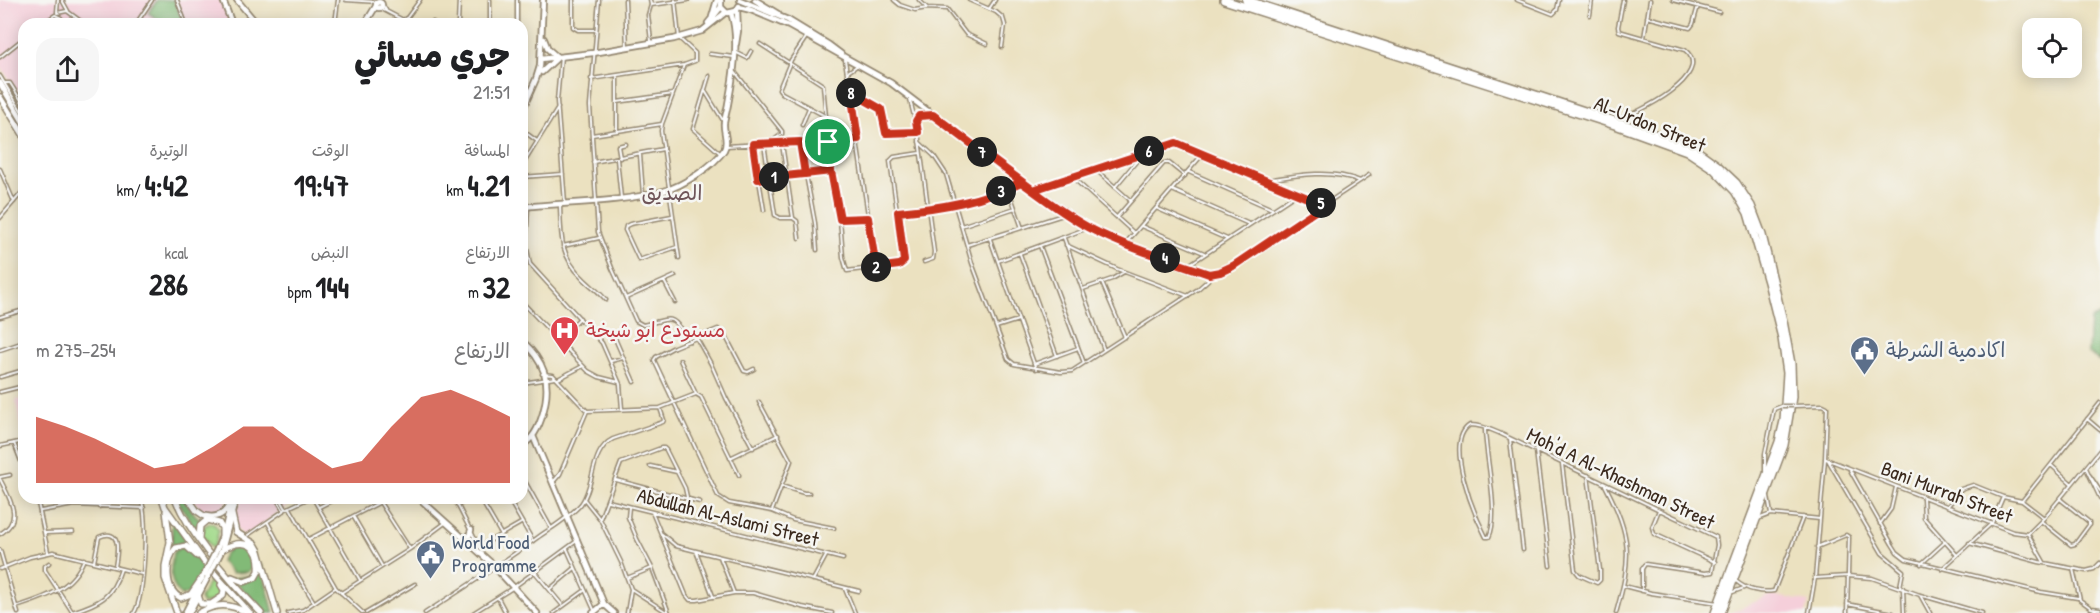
<!DOCTYPE html>
<html lang="ar">
<meta charset="utf-8">
<style>
body{margin:0;font-family:"Patrick Hand","Playpen Sans Arabic",sans-serif;background:#f6f6f6;color:#202124;direction:rtl;height:100vh;display:flex;flex-direction:column;font-size:22px;white-space:nowrap}
*{box-sizing:border-box;margin:0}
p{font-size:20px;color:#757577}
.icon{flex:none;width:33px;height:33px;fill:none;stroke:currentColor;stroke-width:2;stroke-linecap:round;stroke-linejoin:round}
.map{position:relative;flex:1;overflow:hidden;direction:ltr}
.sheet{position:absolute;left:18px;top:18px;width:510px;height:486px;display:flex;flex-direction:column;background:#fff;border-radius:18px;box-shadow:0 3px 15px #0003;direction:rtl}
.sheet>*{flex:none}
.fabs{position:absolute;left:2022px;top:18px;display:grid;gap:12px}
.fabs a{display:grid;place-items:center;width:60px;height:60px;border-radius:12px;background:#fff;box-shadow:0 3px 15px #0003;font-size:30px}
.pin{position:absolute;display:grid;place-items:center;width:51px;height:51px;color:#fff;margin:-26px;border:3px solid #fff;border-radius:50%;box-shadow:0 2px 6px #0007}
.km{position:absolute;width:30px;height:30px;margin:-15px;border-radius:50%;background:#222;color:#fff;font-size:16px;line-height:30px;text-align:center}
.round{display:grid;place-items:center;flex:none;width:63px;height:63px;border-radius:18px;background:#f6f6f6}
.headline{display:flex;align-items:center;justify-content:space-between;height:102px;padding:0 18px}
h1{font-size:33px;font-weight:800;line-height:45px}
.figures{display:grid;grid-template-columns:repeat(3,1fr);gap:9px;height:102px;padding:6px 18px}
.figures div{display:grid;align-content:center}
.figures b{font-size:30px;font-weight:800}
.figures small{font-size:16px;font-weight:400}
.figures p{font-size:16px}
.chart{height:168px;padding:12px 18px}
.chart p{display:flex;justify-content:space-between}
.chart svg{width:100%;height:108px;margin-top:6px;fill:#c8321e;opacity:.7}
.map>svg:first-child{display:block}
</style>
<div class="map">
<svg width="2100" height="613" viewBox="0 0 2100 613">
<rect width="100%" height="100%" fill="#f6f6f2"/>
<filter id="ink" filterUnits="userSpaceOnUse"><feTurbulence type="fractalNoise" baseFrequency=".0167" numOctaves="2"/><feDisplacementMap in="SourceGraphic" scale="12" xChannelSelector="R" yChannelSelector="G"/><feConvolveMatrix kernelMatrix="1 2 1 2 8 2 1 2 1" color-interpolation-filters="sRGB"/></filter>
<filter id="wash" filterUnits="userSpaceOnUse"><feTurbulence type="fractalNoise" baseFrequency=".008" numOctaves="4" result="noise"/><feDisplacementMap in="SourceGraphic" scale="24" xChannelSelector="R" yChannelSelector="G"/><feGaussianBlur stdDeviation="1.35" result="paint"/><feColorMatrix in="noise" values="0 0 0 0 0 0 0 0 0 0 0 0 0 0 0 0 0 1.4 0 .05"/><feComposite in="paint" operator="in"/></filter>
<g filter="url(#wash)">
<rect width="100%" height="100%" fill="#ebe1c0"/>
<path fill="#f5cfda" d="M 0,0 L 221,0 L 231,24 L 24,24 L 24,102 L 0,66 Z
M 24,399 L 24,432 L 21,431 L 16,400 Z
M 192,498 L 228,498 L 221,512 L 217,514 L 210,515 L 201,510 Z
M 239,498 L 292,498 L 293,501 L 254,531 L 244,535 L 237,530 L 232,509 L 241,504 Z
M 1770,595 L 1809,602 L 1806,613 L 1730,613 Z"/>
<path fill="#a3da8b" stroke="#6f8254" stroke-width="1.5" d="M 210,523 L 214,524 L 219,530 L 214,550 L 202,535 L 203,527 Z
M 212,576 L 221,587 L 222,593 L 218,599 L 203,604 L 200,599 Z"/>
<path fill="#82ba77" stroke="#5e724a" stroke-width="1.5" d="M 157,0 L 174,0 L 184,24 L 166,24 L 148,13 Z
M 2100,315 L 2100,361 L 2088,353 L 2090,320 Z
M 176,498 L 183,498 L 196,516 L 201,519 L 196,530 Z
M 172,520 L 191,546 L 182,542 L 172,548 Z
M 245,545 L 253,552 L 254,565 L 248,572 L 232,573 L 221,561 C 226,548 233,547 245,545 Z
M 180,547 L 190,550 L 204,567 C 200,579 195,593 181,596 C 169,584 170,569 173,553 Z
M 261,565 L 274,613 L 266,613 L 232,578 L 250,576 Z"/>
</g>
<g filter="url(#ink)">
<g fill="none" stroke-linecap="round" stroke-linejoin="round">
<defs>
<path id="street" d="M 62,0 L 68,11
M 177,0 L 186,24
M 346,0 L 378,2
M 573,0 L 573,27 L 578,30 L 596,30
M 599,0 L 590,106 L 598,232 L 612,268 L 636,321 L 643,325 C 674,318 670,313 690,341
M 625,0 L 627,48
M 650,0 L 651,5 L 648,15 L 651,41
M 894,0 L 900,5 L 915,10 L 927,8 L 947,9 L 966,34 L 987,44
M 919,0 L 927,8
M 969,0 L 996,12 L 1003,18 L 1005,25 L 1002,47
M 1517,0 L 1553,14 L 1557,10 L 1559,0
M 1673,0 L 1719,12
M 382,4 L 386,10
M 651,5 L 688,0
M 380,8 L 403,20
M 989,9 L 995,0
M 57,12 L 58,0
M 57,13 L 67,11 L 82,22 L 101,24
M 1590,15 L 1592,0
M 1647,17 L 1690,28 L 1693,24 L 1698,6
M 406,18 L 408,21 L 405,23 L 403,20 Z
M 406,19 L 420,0
M 42,24 L 55,15 L 61,18 L 64,24
M 136,24 L 152,0
M 156,24 L 158,24
M 250,24 L 254,22 L 287,24
M 335,24 L 338,0
M 432,24 L 433,22
M 458,24 L 459,0
M 490,24 L 490,0
M 517,24 L 517,0
M 807,36 L 791,60 L 779,89 L 782,93 L 825,116
M 1644,38 L 1650,0
M 760,44 L 823,85 L 831,171 L 840,220 L 843,257 L 847,271 L 896,265 L 904,261 L 890,161 L 894,157 L 920,153
M 737,53 L 747,58 L 751,51
M 710,54 L 734,57
M 561,56 L 557,101 L 565,203
M 0,57 L 24,38
M 845,60 L 878,282
M 735,72 L 782,131 L 782,134 L 770,143
M 848,72 L 858,65
M 0,76 L 24,115
M 709,76 L 693,129 L 721,154
M 617,77 L 617,131
M 591,79 L 684,65 L 695,61 L 695,53 L 679,38 L 675,0
M 6,83 L 10,83 L 24,105
M 24,88 L 24,93
M 705,91 L 724,122
M 851,92 L 881,109 L 886,133 L 917,132
M 910,100 L 918,132 L 934,252 L 933,259 L 924,262
M 617,102 L 673,94
M 1618,119 C 1637,114 1716,75 1685,50 L 1619,31 L 1618,27 L 1623,0
M 916,121 L 919,116 L 931,115
M 802,125 L 809,108
M 522,130 L 537,141
M 592,135 L 662,124
M 828,142 L 858,139
M 919,142 L 934,156 L 946,174 L 972,263 L 1008,359 L 1014,364 L 1061,372 L 1072,371 L 1198,289 L 1208,280 L 1209,274
M 753,144 L 764,210
M 764,144 L 775,215 L 780,218 L 793,218
M 782,144 L 793,218 L 797,221 L 799,238
M 726,146 L 800,142 L 815,223 L 817,250
M 640,155 L 643,194
M 620,158 L 618,146 L 626,144
M 617,159 L 621,198
M 593,162 L 663,149
M 522,166 L 558,108
M 0,169 L 14,202
M 1095,169 L 1131,201
M 1189,172 L 1272,209
M 522,177 L 563,174
M 1072,177 L 1134,233
M 758,179 L 830,171
M 1268,180 C 1298,175 1331,169 1360,181
M 1115,187 L 1140,157
M 1008,188 L 1022,228
M 1172,190 L 1249,224
M 560,204 C 561,234 559,255 582,277 C 589,285 599,291 606,300
M 1324,205 L 1369,175
M 528,207 L 526,244 L 530,264 L 602,343 L 620,384 L 622,409
M 1156,208 L 1227,239
M 898,212 C 939,208 982,201 1020,183
M 672,216 L 630,224 L 626,226 L 625,230 L 639,260 L 677,247
M 1117,217 L 1164,163 L 1169,163 L 1185,176
M 0,218 L 24,190
M 840,220 L 869,217
M 961,226 L 1015,208
M 1141,226 L 1204,253
M 1064,238 L 1104,350
M 990,239 L 1036,369
M 1125,244 L 1202,155
M 967,245 L 1066,214
M 1066,245 L 1117,269 L 1188,296
M 563,246 L 599,238
M 1040,246 L 1084,363
M 1020,254 L 1057,356
M 679,258 L 661,131 L 662,124 L 684,65
M 998,261 L 1088,228
M 1187,266 L 1295,195
M 664,281 L 675,302
M 1102,283 L 1125,337
M 1083,289 L 1112,279 L 1124,272
M 626,298 L 675,276
M 522,302 L 588,371 L 599,377 L 619,382
M 0,317 L 24,310
M 996,327 L 1018,320
M 613,334 L 634,382
M 559,339 L 580,318
M 697,339 L 711,364 L 726,398 L 753,448
M 0,350 L 24,342
M 680,360 L 696,394 L 701,397 L 739,475
M 611,361 L 623,358
M 1034,364 L 1078,348
M 754,369 L 748,372 L 744,371 L 724,333 L 718,329 L 674,347 L 656,357 L 654,360 L 718,496 L 729,503 L 772,511 L 793,520 L 834,528
M 542,374 L 553,375 L 587,411 L 660,408 L 696,394
M 0,377 L 24,370
M 558,379 L 583,366
M 522,383 L 555,378
M 0,392 L 24,386
M 759,402 L 791,461 L 772,511
M 1793,406 L 1823,405 L 1827,407 L 1825,459 L 1815,578 L 1809,613
M 2087,419 L 2100,430
M 1485,428 C 1485,455 1500,515 1489,537 L 1486,537 C 1475,516 1443,441 1470,425 C 1480,425 1490,429 1499,433 L 1716,537 L 1717,545 L 1712,572 L 1705,573 L 1645,564 L 1642,569 L 1642,591
M 1510,439 L 1523,550
M 14,443 L 24,469
M 0,446 L 24,441
M 1536,451 L 1550,566
M 730,458 L 778,435
M 1826,459 L 2013,532 L 2028,534
M 1828,460 L 1882,553 L 1903,571 L 1900,587
M 1562,464 L 1575,570 L 1579,575 L 1597,583 L 1600,580 L 1600,570 L 1588,475
M 2051,465 L 2072,484
M 650,466 L 677,472
M 2086,468 L 2100,498
M 1850,470 L 1892,544 L 1897,552 L 1906,559 L 2041,592 L 2078,598
M 1765,471 L 1765,454 L 1774,409 L 1782,406
M 522,476 L 551,528
M 2090,476 L 2100,491
M 0,477 L 10,475
M 0,479 C 10,499 24,520 0,534
M 616,480 L 700,502
M 554,481 L 560,474 L 587,411
M 1605,485 C 1632,537 1632,557 1616,613
M 781,486 L 804,493 L 809,493
M 1768,496 L 1771,514
M 37,498 L 48,552
M 74,498 L 74,505
M 276,498 L 284,511
M 280,498 L 286,509
M 313,498 L 360,580
M 454,498 L 479,547
M 480,498 L 501,534
M 508,498 L 533,541
M 1923,498 L 1924,518 L 1956,554
M 584,499 L 600,519 L 621,562 L 631,589 L 627,613
M 608,501 L 843,559
M 2022,501 L 2100,403
M 381,504 L 410,549
M 458,505 L 472,498
M 1948,506 L 1961,489 L 1973,485 L 2003,497 L 2022,501 L 2044,518
M 99,507 L 99,498
M 319,507 L 337,498
M 629,507 L 628,517 L 637,539 L 652,568 L 669,613
M 290,508 L 336,588 L 363,613
M 1659,510 L 1652,527 L 1654,534 L 1715,562
M 41,511 L 74,505 L 144,508
M 652,512 L 686,595 L 690,600 L 697,600 L 734,593 L 753,593 L 802,607 L 832,613
M 353,516 L 382,566
M 600,519 L 621,463 L 661,448 L 664,448 L 666,450 L 685,488 L 687,497
M 1758,519 L 1771,514 L 1820,519
M 2041,521 L 2071,545 L 2075,544 L 2089,525 L 2089,522 L 2060,499
M 268,523 L 285,555 L 314,602
M 1880,524 L 1891,509 L 1896,487
M 45,533 L 73,532
M 662,534 L 676,546 L 859,591
M 2028,534 L 2044,518 L 2100,450
M 2028,534 L 2044,562
M 248,535 L 286,509 L 309,498
M 309,539 L 388,498
M 1969,543 L 2039,562 L 2086,571 L 2094,569 L 2100,563
M 479,547 L 521,523
M 1817,547 L 1846,535 L 1849,537 L 1847,613
M 567,549 L 595,612
M 0,550 L 18,613
M 696,551 L 713,596
M 720,557 L 734,593
M 94,562 L 99,537 C 123,527 117,554 115,567
M 49,563 L 45,566 L 45,570 L 73,613
M 1921,564 L 1945,542
M 0,569 L 30,557 L 53,552 L 142,574
M 1942,569 L 1992,523 L 2003,497
M 2073,569 L 2080,600 L 2091,608 L 2100,609
M 534,571 L 563,606
M 627,578 L 652,568
M 1815,578 L 1848,576 L 1872,578 L 1920,595 L 1982,613
M 813,580 L 826,556
M 1736,581 C 1746,590 1761,593 1774,591 L 1803,517
M 1624,586 L 1651,593 L 1718,603
M 1903,588 L 1904,613
M 550,589 L 575,568
M 631,589 L 668,613
M 845,589 L 855,613
M 341,593 L 410,549 L 445,523
M 1730,593 L 1744,588
M 1920,595 L 1930,613
M 498,598 L 506,613
M 1847,604 L 1893,613
M 16,607 C 44,598 73,589 84,559
M 72,612 C 100,603 112,598 121,569
M 134,613 C 145,596 148,518 141,498
M 288,613 L 303,610 L 335,588
M 366,613 L 415,584
M 425,613 C 463,589 500,564 537,538 C 551,528 569,518 581,504 C 595,486 590,450 613,439 L 663,422 L 664,420 L 660,408
M 473,613 L 514,587 L 578,540
M 554,613 L 584,591
M 2089,613 L 2097,609"/>
<path id="secondary" d="M 223,0 L 232,24
M 237,0 L 257,24
M 721,0 L 721,7 L 727,13 L 736,11 L 739,6
M 740,0 L 788,20 L 829,45 L 841,54
M 755,0 L 778,14
M376 5a3 3 0 1 1 6 0a3 3 0 1 1-6 0Z
M 739,7 L 751,10 L 789,26 L 891,83 L 1021,182 L 1089,228 L 1125,244 L 1209,274 L 1220,272 L 1233,266 L 1324,205 L 1176,143 L 1033,190
M 712,17 L 717,0
M 708,23 L 721,7
M 365,24 L 376,6
M 544,39 L 548,49 L 556,56
M 736,44 L 738,31 L 737,10
M 541,59 L 593,53 L 674,39 L 702,31 L 726,12
M 542,72 L 557,58
M 522,111 L 536,79 L 540,66 L 543,0
M 522,207 C 569,202 618,203 664,191 C 682,186 714,166 724,150 C 729,141 723,132 724,123 C 725,117 727,110 728,104 C 733,78 740,39 731,13
M 522,341 C 531,349 540,360 544,372 C 551,393 542,435 522,445
M 533,436 L 604,604 L 614,613
M 419,498 L 490,562 L 537,613
M 206,516 C 219,519 227,512 231,500
M 463,538 L 469,536 L 471,530
M 217,549 L 225,529 L 230,506
M 222,550 L 236,498
M 185,613 L 199,586
M 189,613 L 208,577
M 593,613 L 604,604"/>
<path id="primary" d="M 0,83 L 24,123
M 0,97 L 24,136
M 162,498 L 165,507 L 205,563 L 250,613
M 175,498 C 191,538 231,582 261,613
M 188,498 L 197,511 L 210,520
M 166,511 L 170,542 L 165,566 L 165,578 L 177,613
M 232,514 L 236,532 L 255,544 L 259,551 L 277,613
M 199,538 L 200,526 L 207,520 L 219,523 L 222,528 L 222,537
M 223,549 C 245,537 261,545 259,571 L 255,578 L 244,582 L 232,577
M 197,556 L 186,546 L 176,548 C 165,560 164,590 181,598 L 191,594 L 202,578
M 198,595 L 201,604 L 211,604 L 223,596 L 224,590 L 221,585
M 199,613 C 216,603 230,603 247,613"/>
<path id="highway" d="M 1224,0 L 1618,126 L 1687,151 L 1714,169 L 1735,191 L 1748,213 L 1768,282 L 1782,338 L 1787,373 L 1784,421 L 1779,442 L 1715,613
M 1246,0 L 1679,142 L 1699,152 L 1717,165 L 1736,183 L 1751,206 L 1762,235 L 1783,321 L 1791,364 L 1792,397 L 1784,445 L 1721,613"/>
</defs>
<use href="#street" stroke="#93866f" stroke-width="5"/>
<use href="#secondary" stroke="#93866f" stroke-width="8"/>
<use href="#primary" stroke="#93866f" stroke-width="8"/>
<use href="#highway" stroke="#93866f" stroke-width="10"/>
<use href="#street" stroke="#fff" stroke-width="2"/>
<use href="#secondary" stroke="#fff" stroke-width="4.5"/>
<use href="#primary" stroke="#fff" stroke-width="5"/>
<use href="#highway" stroke="#fff" stroke-width="7"/>
<defs>
<path id="street-bridge" d="M 1782,406 L 1793,406"/>
<path id="secondary-bridge" d="M 204,575 L 217,549
M 208,577 L 221,552"/>
</defs>
<use href="#street-bridge" stroke="#93866f" stroke-width="5" stroke-linecap="butt"/>
<use href="#secondary-bridge" stroke="#93866f" stroke-width="8" stroke-linecap="butt"/>
<use href="#street-bridge" stroke="#fff" stroke-width="2"/>
<use href="#secondary-bridge" stroke="#fff" stroke-width="4.5"/>
</g>
</g>
<g fill="none" stroke-linecap="round" stroke-linejoin="round" filter="url(#ink)">
<defs>
<path id="route" d="M 828,142 L 831,171 L 805,174 L 800,142 L 753,144 L 758,179 L 831,171 L 840,219 L 868,218 L 876,268 L 899,265 L 904,261 L 898,212 C 940,208 983,201 1021,182 C 1044,198 1066,216 1091,229 C 1128,248 1169,260 1209,274 L 1220,272 L 1233,266 L 1324,205 L 1176,143 L 1033,190 L 933,115 L 919,116 L 916,121 L 918,132 L 886,133 L 881,109 L 851,92 L 858,139 L 828,142"/>
</defs>
<use href="#route" stroke="#fff" stroke-width="12"/>
<use href="#route" stroke="#c8321e" stroke-width="8"/>
</g>
<defs>
<symbol id="hospital-pin" viewBox="-11 -11 22 30"><path d="M0 17L-7.5 6A9.5 9.5 0 1 1 7.5 6Z" fill="#e0444e" stroke="#f6f6f2"/><path d="M-5-5h3v3.5h4V-5h3V5h-3V1.5h-4V5h-3Z" fill="#fff"/></symbol>
<symbol id="civic-pin" viewBox="-11 -11 22 30"><path d="M0 17L-7.5 6A9.5 9.5 0 1 1 7.5 6Z" fill="#5c6f8a" stroke="#f6f6f2"/><path d="M-.6-6.5H3V-4.5H.6V-3L4-1V1h2V6H-6V1h2V-1L-.6-3ZM-1.2 2.5V6h2.4V2.5Z" fill="#fff"/></symbol>
</defs>
<g fill-rule="evenodd">
<use href="#hospital-pin" x="548" y="314" width="33" height="45"/>
<use href="#civic-pin" x="1848" y="334" width="33" height="45"/>
<use href="#civic-pin" x="414" y="538" width="33" height="45"/>
</g>
<g text-anchor="middle" stroke-width="5" stroke-linejoin="round" paint-order="stroke">
<g font-size="20" fill="#3b2a1e" stroke="#f6f6f2">
<text transform="translate(1650 124) rotate(22)" y="7">Al-Urdon Street</text>
<text transform="translate(1621 478) rotate(26)" y="7">Moh'd A Al-Khashman Street</text>
<text transform="translate(1947 492) rotate(21)" y="7">Bani Murrah Street</text>
<text transform="translate(728 517) rotate(14)" y="7">Abdullah Al-Aslami Street</text>
</g>
<g font-size="20" fill="#be3a42" stroke="#f6f6f2" text-anchor="start">
<text x="586" y="337">مستودع ابو شيخة</text>
</g>
<g font-size="20" fill="#4e5e75" stroke="#f6f6f2" text-anchor="start">
<text x="1886" y="357">اكادمية الشرطة</text>
<text x="452" y="549">World Food<tspan x="452" dy="23">Programme</tspan></text>
</g>
<g font-size="21" fill="#6f5559" stroke="#f6f6f2">
<text x="672" y="200">الصديق</text>
</g>
</g>
</svg>
<div class="fabs">
<a><svg class="icon" aria-label="locate" viewBox="0 0 24 24"><circle cx="12" cy="12" r="6"/><path d="M12 2v4M12 18v4M2 12h4M18 12h4"/></svg></a>
</div>
<div class="pin" style="left:828px;top:142px;background:#1e9e55"><svg class="icon" aria-label="arrive" viewBox="0 0 24 24"><path d="M6 21V4h12l-3 4 3 4H6"/></svg></div>
<b class="km" style="left:774px;top:177px">1</b>
<b class="km" style="left:876px;top:267px">2</b>
<b class="km" style="left:1001px;top:191px">3</b>
<b class="km" style="left:1165px;top:258px">4</b>
<b class="km" style="left:1321px;top:203px">5</b>
<b class="km" style="left:1149px;top:151px">6</b>
<b class="km" style="left:982px;top:152px">7</b>
<b class="km" style="left:851px;top:93px">8</b>
<section class="sheet">
<div class="headline"><div><h1>جري مسائي</h1><p>21:51</p></div><a class="round"><svg class="icon" aria-label="share" viewBox="0 0 24 24"><path d="M12 15V3M7 8l5-5 5 5M5 13v7h14v-7"/></svg></a></div>
<div class="figures">
<div><p>المسافة</p><b>4.21<small> km</small></b></div>
<div><p>الوقت</p><b>19:47</b></div>
<div><p>الوتيرة</p><b>4:42<small> /km</small></b></div>
</div>
<div class="figures">
<div><p>الارتفاع</p><b>32<small> m</small></b></div>
<div><p>النبض</p><b>144<small> bpm</small></b></div>
<div><p>kcal</p><b>286</b></div>
</div>
<div class="chart"><p><span>الارتفاع</span>254–275 m</p>
<svg viewBox="0 0 160 44" preserveAspectRatio="none"><path d="M0 44V17L10 21L20 26L30 32L40 38L50 36L60 29L70 21L80 21L90 30L100 38L110 35L120 21L130 9L140 6L150 11L160 17V44z"/></svg>
</div>
</section>
</div>
